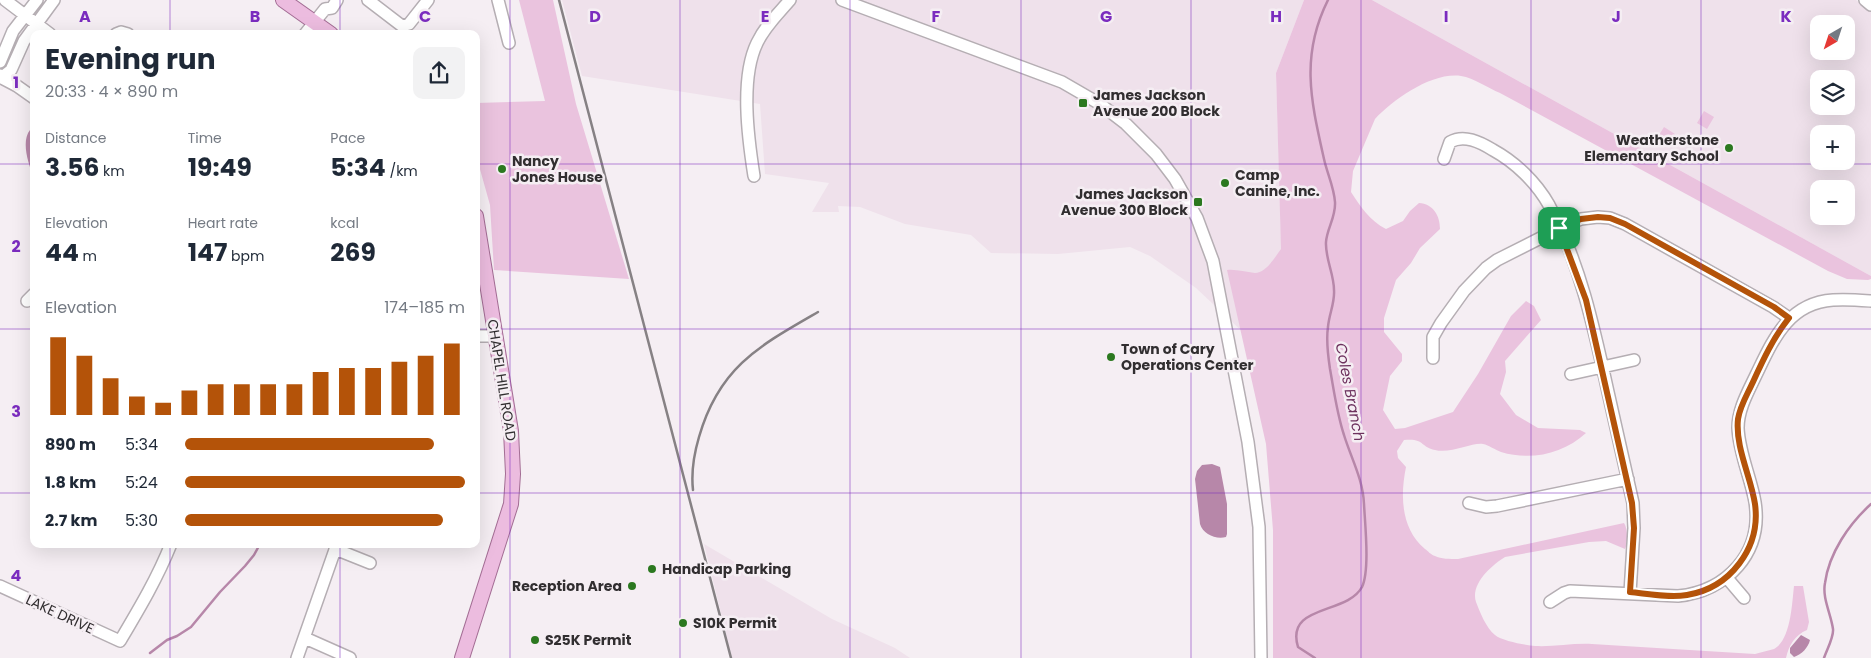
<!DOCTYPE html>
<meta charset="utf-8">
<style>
body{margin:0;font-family:Poppins,sans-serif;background:#f2f2f3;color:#1f2937;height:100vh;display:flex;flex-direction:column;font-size:19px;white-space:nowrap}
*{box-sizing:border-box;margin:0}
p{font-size:16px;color:#747a83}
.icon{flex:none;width:28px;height:28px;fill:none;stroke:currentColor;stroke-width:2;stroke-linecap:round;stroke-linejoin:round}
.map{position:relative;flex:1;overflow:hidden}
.drawer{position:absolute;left:30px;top:30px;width:450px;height:518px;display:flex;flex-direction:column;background:#fff;border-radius:10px;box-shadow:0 5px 20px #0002}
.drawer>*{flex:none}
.needle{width:32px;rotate:219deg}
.fabs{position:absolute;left:1810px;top:15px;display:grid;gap:10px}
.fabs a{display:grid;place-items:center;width:45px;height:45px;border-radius:10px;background:#fff;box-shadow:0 5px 20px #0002;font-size:25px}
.pin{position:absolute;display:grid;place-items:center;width:42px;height:42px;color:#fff;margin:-21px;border-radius:10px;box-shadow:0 2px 8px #0006}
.round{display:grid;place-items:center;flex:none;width:52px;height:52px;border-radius:10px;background:#f2f2f3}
.summary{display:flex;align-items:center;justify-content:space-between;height:85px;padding:0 15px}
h1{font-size:28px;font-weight:700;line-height:38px}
.stats{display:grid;grid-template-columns:repeat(3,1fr);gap:8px;height:85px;padding:5px 15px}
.stats div{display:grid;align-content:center}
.stats b{font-size:25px;font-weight:700}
.stats small{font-size:14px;font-weight:400}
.stats p{font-size:14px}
.chart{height:140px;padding:10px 15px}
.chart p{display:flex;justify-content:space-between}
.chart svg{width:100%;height:90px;margin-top:5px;stroke:#b45309;stroke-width:6}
ul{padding:0 15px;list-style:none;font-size:16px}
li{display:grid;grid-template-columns:80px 60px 1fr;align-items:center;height:38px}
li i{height:12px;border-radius:6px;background:#b45309}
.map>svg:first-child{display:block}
</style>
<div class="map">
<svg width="1871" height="658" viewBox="0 0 1871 658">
<rect width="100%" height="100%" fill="#f5eef3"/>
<path fill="#efe1eb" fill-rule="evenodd" d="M 562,0 L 1304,0 L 1276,73 L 1284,338 L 1247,336 L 1196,288 L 1150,256 L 1130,247 L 1058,254 L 991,253 L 971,235 L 905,224 L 860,207 L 838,206 L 839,212 L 812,212 L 829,183 L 765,174 L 760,104 L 582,76 Z
M 1372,0 L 1856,0 L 1871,12 L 1871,276 ZM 1819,24 L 1846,24 L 1846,51 L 1819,51 ZM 1819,79 L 1846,79 L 1846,106 L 1819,106 ZM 1819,134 L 1846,134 L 1846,161 L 1819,161 ZM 1819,189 L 1846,189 L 1846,216 L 1819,216 Z
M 704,544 L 832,619 L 895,648 L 910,658 L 732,658 Z"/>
<path fill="#eac3de" d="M 519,0 L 553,0 L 576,104 L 629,279 L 494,270 L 490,205 L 476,155 L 476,103 L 545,101 Z
M 1304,0 L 1372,0 L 1871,276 L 1871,279 L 1868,280 L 1847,279 L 1828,271 L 1500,93 C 1488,88 1474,78 1461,76 C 1432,72 1394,99 1375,119 L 1353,171 L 1351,192 C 1360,206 1370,221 1386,229 L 1403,221 L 1410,211 L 1419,203 C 1433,204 1440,215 1440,229 L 1420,248 L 1411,263 L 1396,280 L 1384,318 L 1384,332 L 1402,354 L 1402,361 L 1390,376 L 1383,410 L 1395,429 L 1405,428 L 1453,412 L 1478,374 L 1511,316 L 1526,301 L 1534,306 L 1541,320 L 1505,361 L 1506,372 L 1500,394 L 1516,415 L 1538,428 L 1580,430 L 1586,433 C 1563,454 1531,461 1501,452 C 1495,450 1489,445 1483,444 C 1473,442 1451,454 1435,450 C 1420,447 1425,438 1404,440 L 1397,451 L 1398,458 L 1406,467 C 1400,496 1401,529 1425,549 C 1428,551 1431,555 1435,556 C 1441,559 1450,559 1458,559 L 1624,523 C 1628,529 1628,543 1625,549 L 1606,541 L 1589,542 L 1505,557 C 1492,565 1470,584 1476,602 C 1480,612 1486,628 1495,635 C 1502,641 1525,645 1535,646 C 1553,647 1573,643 1592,644 C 1646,647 1700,651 1755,654 C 1761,652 1768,651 1774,649 C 1791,640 1792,603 1794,586 L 1803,586 L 1809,622 L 1807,630 C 1795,635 1789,645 1786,658 L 1273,658 L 1273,530 L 1266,444 L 1227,270 C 1236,269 1245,272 1255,273 C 1266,273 1275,257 1281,249 L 1276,73 Z
M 1704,111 L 1714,117 L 1707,129 L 1697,123 Z
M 1664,127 L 1675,134 L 1668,147 L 1656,140 Z"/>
<path fill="#b787a9" d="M 30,130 L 34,130 L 34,177 C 28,164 21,141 30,130 Z
M 1212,464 L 1220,467 L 1227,504 L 1227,534 L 1226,537 C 1216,540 1203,534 1200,524 L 1195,479 L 1197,471 L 1202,465 Z
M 1801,635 L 1810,640 C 1808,648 1802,654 1794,657 L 1790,653 L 1790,648 Z"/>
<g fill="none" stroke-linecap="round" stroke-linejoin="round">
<path stroke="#b787a9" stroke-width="2.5" d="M 150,653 L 167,640 L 177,636 L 191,627 L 220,592 L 245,566 L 254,555 L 260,544
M 1315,658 L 1298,647 C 1285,604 1347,615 1362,587 C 1370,570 1365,524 1364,504 C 1363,479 1351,458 1344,435 C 1337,414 1334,391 1330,369 C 1328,356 1326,340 1328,327 C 1329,314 1335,303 1334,290 C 1334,274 1325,258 1326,242 C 1327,228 1336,217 1335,202 C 1334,187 1327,173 1324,159 C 1311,101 1300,56 1328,0
M 1824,658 C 1827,649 1834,637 1833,629 C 1831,614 1822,598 1825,583 C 1829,553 1849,524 1871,504"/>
<defs>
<path id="minor" d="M 5,0 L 50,34
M 368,0 L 402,26 L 409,24 L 428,0
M 498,0 L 509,43
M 842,0 L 1062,82 L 1100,104 L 1126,124 L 1156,154 L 1175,179 L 1197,218 L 1213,261 L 1248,442 L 1259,527 L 1261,658
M 1865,0 L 1871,5
M 325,9 L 332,8 L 337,0
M 116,34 L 121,32 L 128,34
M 305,34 L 325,9
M 0,62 L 13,31 L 37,0
M 0,75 L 1,78 L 11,70 L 24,41 L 54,0
M 0,77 L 17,86 L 34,98
M 1444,159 L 1450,142 C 1464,134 1480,142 1493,150 C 1515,162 1536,182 1549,205 C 1580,263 1594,328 1608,392 C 1616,429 1625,466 1633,503 L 1634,528 L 1630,593
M 754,176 C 748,138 740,78 757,43 C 765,26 778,14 790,0
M 27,301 L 34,294
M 476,336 L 495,336
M 1433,358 L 1433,337 L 1441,323 L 1464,291 L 1486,268 L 1497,260 L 1568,224 L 1581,219 L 1598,217 L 1610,218 L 1625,224 L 1773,307 L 1789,318
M 1571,374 L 1634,360
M 1469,503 L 1486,507 L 1497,506 L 1628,479
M 335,549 L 370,563
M 1727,578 L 1744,598
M 0,586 L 120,641 C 139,609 157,579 171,544
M 1550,602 L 1564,593 L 1570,591 L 1678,596 C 1727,591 1763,553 1755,502 C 1751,478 1739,453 1738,428 C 1738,409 1748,392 1756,375 C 1773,340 1788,303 1833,300 C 1846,299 1858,300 1871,301
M 305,638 L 350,658
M 297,658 L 337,544"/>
<path id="major" d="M 283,0 L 331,34
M 462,658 L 511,504 L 513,474 L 511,431 L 476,216"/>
</defs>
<use href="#minor" stroke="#b5aeb3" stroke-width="14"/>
<use href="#major" stroke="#a36d94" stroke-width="16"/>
<use href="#minor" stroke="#fff" stroke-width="11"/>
<use href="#major" stroke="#ecbcdf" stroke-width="14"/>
<path stroke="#868184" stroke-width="2.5" d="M 559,0 L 731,658
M 693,490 C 691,472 694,454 699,437 C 719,367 759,346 818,312"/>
</g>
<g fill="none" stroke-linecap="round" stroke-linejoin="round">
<defs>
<path id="route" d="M 1598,217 L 1610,218 L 1625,224 L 1774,307 L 1789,318 C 1773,338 1763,360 1752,384 C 1747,395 1740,406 1738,419 C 1735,447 1751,477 1755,504 C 1761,548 1730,588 1687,595 C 1669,598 1649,594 1630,592 L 1634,528 L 1632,503 L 1586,300 L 1559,228 L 1581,219 Z"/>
</defs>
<use href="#route" stroke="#fff" stroke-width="10"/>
<use href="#route" stroke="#b45309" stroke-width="6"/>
</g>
<path fill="none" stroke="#7b2cbf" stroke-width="1" stroke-opacity="0.55" d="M 170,0 L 170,34M 340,0 L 340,34M 510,0 L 510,658M 680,0 L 680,658M 850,0 L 850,658M 1021,0 L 1021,658M 1191,0 L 1191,658M 1361,0 L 1361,658M 1531,0 L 1531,658M 1701,0 L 1701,658M 0,164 L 34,164M 476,164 L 1871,164M 0,329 L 34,329M 476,329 L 1871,329M 0,493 L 34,493M 476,493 L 1871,493M 170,544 L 170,658M 340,544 L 340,658"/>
<g fill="#2b781f" stroke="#f5eef3" stroke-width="2">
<rect x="1078" y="98" width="10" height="10" rx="2.5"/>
<circle cx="1729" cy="148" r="5"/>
<circle cx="502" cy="169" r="5"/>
<circle cx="1225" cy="183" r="5"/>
<rect x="1193" y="197" width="10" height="10" rx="2.5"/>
<circle cx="1111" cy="357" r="5"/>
<circle cx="652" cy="569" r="5"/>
<circle cx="632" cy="586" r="5"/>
<circle cx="683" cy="623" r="5"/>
<circle cx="535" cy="640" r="5"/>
</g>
<g text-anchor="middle" stroke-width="5" stroke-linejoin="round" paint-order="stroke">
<g font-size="14" font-weight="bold" fill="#312e30" stroke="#f5eef3" text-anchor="start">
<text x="1093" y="100">James Jackson<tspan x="1093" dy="16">Avenue 200 Block</tspan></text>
<text x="1719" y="145" text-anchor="end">Weatherstone<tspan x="1719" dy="16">Elementary School</tspan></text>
<text x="512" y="166">Nancy<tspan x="512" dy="16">Jones House</tspan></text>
<text x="1235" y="180">Camp<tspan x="1235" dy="16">Canine, Inc.</tspan></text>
<text x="1188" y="199" text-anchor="end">James Jackson<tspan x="1188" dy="16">Avenue 300 Block</tspan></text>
<text x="1121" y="354">Town of Cary<tspan x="1121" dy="16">Operations Center</tspan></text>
<text x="662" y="574">Handicap Parking</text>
<text x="622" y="591" text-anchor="end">Reception Area</text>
<text x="693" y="628">S10K Permit</text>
<text x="545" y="645">S25K Permit</text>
</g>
<g font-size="14" fill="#312e30" stroke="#f5eef3">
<text transform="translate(502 380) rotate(81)" y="5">CHAPEL HILL ROAD</text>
<text transform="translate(60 614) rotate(25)" y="5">LAKE DRIVE</text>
</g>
<g font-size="15" font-style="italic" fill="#6d315e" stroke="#f5eef3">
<text transform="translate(1350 392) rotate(79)" y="5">Coles Branch</text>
</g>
</g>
<g font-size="16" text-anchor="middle" font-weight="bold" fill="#7b2cbf" stroke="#f5eef3" stroke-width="5" stroke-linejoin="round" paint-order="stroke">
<text x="85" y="22">A</text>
<text x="255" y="22">B</text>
<text x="425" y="22">C</text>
<text x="595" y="22">D</text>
<text x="765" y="22">E</text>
<text x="936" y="22">F</text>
<text x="1106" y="22">G</text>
<text x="1276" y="22">H</text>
<text x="1446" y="22">I</text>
<text x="1616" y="22">J</text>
<text x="1786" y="22">K</text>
<text x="16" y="88">1</text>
<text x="16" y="252">2</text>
<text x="16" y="417">3</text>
<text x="16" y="581">4</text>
</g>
</svg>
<div class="fabs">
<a><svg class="needle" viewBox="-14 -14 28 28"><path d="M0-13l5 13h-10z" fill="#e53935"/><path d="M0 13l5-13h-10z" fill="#747a83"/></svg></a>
<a><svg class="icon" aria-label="layers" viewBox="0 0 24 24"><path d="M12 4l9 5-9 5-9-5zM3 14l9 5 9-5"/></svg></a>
<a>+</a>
<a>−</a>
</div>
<div class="pin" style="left:1559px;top:228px;background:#1e9e55"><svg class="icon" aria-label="arrive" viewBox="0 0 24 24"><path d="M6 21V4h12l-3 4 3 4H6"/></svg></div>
<section class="drawer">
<div class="summary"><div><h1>Evening run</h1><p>20:33 · 4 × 890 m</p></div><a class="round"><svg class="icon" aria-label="share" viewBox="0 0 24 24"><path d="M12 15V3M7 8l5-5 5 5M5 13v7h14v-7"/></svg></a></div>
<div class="stats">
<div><p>Distance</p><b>3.56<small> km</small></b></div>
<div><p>Time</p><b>19:49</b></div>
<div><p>Pace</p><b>5:34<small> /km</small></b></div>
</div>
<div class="stats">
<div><p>Elevation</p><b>44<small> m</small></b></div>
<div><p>Heart rate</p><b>147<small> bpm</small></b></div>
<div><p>kcal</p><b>269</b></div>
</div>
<div class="chart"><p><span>Elevation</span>174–185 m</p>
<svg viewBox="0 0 160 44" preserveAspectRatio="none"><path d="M5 44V6M15 44V15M25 44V26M35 44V35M45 44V38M55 44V32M65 44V29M75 44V29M85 44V29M95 44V29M105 44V23M115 44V21M125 44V21M135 44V18M145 44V15M155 44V9"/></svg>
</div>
<ul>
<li><b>890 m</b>5:34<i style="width:89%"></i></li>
<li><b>1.8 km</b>5:24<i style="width:100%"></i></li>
<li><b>2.7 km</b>5:30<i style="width:92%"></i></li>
</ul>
</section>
</div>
